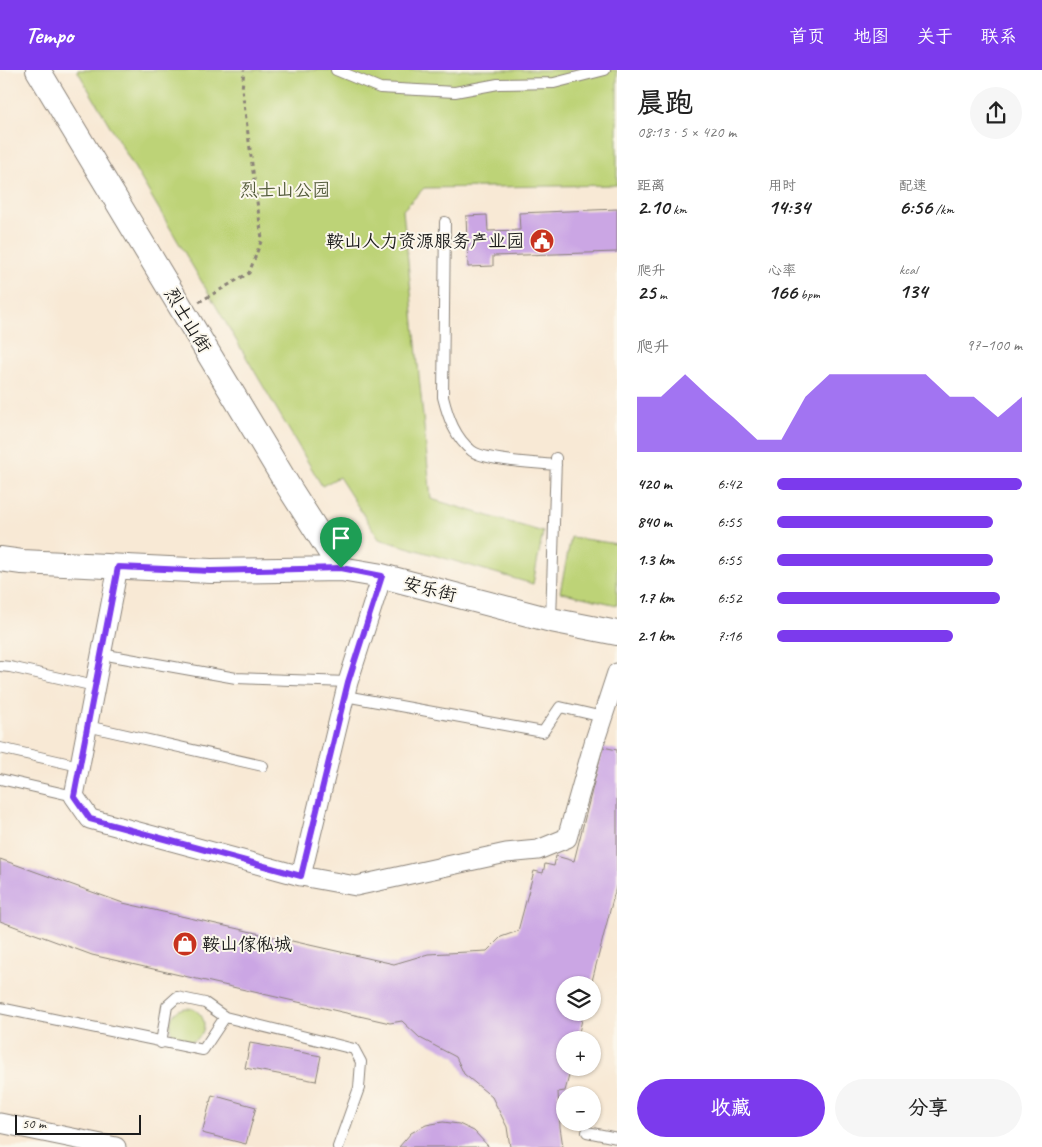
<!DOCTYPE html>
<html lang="zh">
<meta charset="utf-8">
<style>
body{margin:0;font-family:Caveat,"LXGW WenKai TC",sans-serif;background:#f6f6f6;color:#222;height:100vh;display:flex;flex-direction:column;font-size:19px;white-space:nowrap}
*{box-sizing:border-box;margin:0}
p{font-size:16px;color:#767676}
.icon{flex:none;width:28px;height:28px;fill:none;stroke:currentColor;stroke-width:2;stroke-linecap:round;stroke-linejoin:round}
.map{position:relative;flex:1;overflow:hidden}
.drawer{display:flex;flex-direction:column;background:#fff;width:425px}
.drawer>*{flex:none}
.fabs{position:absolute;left:556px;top:906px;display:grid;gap:10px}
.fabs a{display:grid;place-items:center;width:45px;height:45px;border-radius:50%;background:#fff;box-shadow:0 1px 4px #0004;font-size:25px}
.scale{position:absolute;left:15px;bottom:12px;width:126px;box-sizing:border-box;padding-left:5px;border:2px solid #1c1c1c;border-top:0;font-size:14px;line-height:18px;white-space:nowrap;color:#1c1c1c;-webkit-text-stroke:4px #fbf7ec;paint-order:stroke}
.pin{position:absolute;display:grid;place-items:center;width:42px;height:42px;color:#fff;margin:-51px -21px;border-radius:50% 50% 50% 0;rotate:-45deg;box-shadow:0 0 5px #0007}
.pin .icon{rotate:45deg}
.round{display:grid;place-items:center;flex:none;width:52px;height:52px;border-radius:26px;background:#f6f6f6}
.summary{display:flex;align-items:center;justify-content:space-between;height:85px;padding:0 20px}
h1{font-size:28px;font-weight:800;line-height:38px}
.metrics{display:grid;grid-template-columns:repeat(3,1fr);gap:8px;height:85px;padding:5px 20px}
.metrics div{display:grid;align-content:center}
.metrics b{font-size:21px;font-weight:800}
.metrics small{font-size:14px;font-weight:400}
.metrics p{font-size:14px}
.chart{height:140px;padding:10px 20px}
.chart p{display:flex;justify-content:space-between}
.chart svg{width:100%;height:90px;margin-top:5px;fill:#7c3aed;opacity:.7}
.primary-button{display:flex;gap:10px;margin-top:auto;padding:10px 20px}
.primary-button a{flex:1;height:58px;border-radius:30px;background:#7c3aed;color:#fff;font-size:20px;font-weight:800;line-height:58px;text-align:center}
.primary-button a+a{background:#f6f6f6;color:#222}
ul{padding:0 20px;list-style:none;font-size:16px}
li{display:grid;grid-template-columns:80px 60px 1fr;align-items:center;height:38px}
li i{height:12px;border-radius:6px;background:#7c3aed}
header{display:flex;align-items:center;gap:30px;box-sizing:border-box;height:70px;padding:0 25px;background:#7c3aed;color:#fff}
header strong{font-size:24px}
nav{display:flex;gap:28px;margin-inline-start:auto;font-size:18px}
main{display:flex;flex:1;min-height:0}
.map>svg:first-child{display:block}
</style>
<header>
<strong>Tempo</strong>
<nav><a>首页</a><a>地图</a><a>关于</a><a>联系</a></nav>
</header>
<main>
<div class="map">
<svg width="617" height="1077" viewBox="0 0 617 1077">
<rect width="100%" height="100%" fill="#fbf7ec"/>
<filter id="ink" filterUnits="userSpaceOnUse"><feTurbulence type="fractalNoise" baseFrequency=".02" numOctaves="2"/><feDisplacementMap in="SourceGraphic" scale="10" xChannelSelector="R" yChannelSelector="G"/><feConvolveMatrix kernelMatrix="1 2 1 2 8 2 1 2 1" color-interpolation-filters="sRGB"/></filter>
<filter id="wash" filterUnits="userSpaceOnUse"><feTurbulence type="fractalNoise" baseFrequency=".0096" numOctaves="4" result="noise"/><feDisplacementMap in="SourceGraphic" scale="20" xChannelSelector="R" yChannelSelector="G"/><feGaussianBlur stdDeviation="1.12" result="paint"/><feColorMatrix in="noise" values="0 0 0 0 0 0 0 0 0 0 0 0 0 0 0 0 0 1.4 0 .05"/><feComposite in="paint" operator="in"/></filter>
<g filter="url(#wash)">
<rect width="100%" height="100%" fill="#f8e9d5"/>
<path fill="#bdd377" stroke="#6c784a" d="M 77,0 L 617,0 L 617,115 L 424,118 L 403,140 L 431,429 L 543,462 L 533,514 L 379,469 L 339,407 L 322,416 Z
M 571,467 L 617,474 L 617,535 L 560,522 Z
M170 955a17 17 0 1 1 34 0a17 17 0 1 1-34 0Z"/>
<g id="blocks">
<path fill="#cba6e4" d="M 617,139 L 617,182 L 493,186 L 493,196 L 468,197 L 466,146 L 487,145 L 488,161 L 520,160 L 519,143 Z
M 603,677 L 617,680 L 617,813 L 591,915 L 565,915 L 565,942 L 584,942 L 577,970 L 565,970 L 565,998 L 571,998 L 565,1021 L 558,1022 L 560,1057 L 563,1077 L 510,1077 L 507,1057 L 492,1027 L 464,1004 L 456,987 L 420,968 L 402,951 L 390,953 L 92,885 L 0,851 L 0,789 L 123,833 L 394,894 L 428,884 L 487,881 L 501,867 L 518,861 L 534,801 L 543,803 L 545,794 L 554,796 L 556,786 L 574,791 Z
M 250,973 L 321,986 L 316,1011 L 245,998 Z
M 212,1025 L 256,1037 L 246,1074 L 202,1063 Z
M 443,1052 L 459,1054 L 474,1061 L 489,1077 L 399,1077 L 411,1063 L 426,1055 Z"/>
</g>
</g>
<g filter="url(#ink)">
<use href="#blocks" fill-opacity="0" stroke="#8a8278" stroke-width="1"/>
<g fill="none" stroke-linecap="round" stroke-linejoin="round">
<defs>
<path id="service" d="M 336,0 L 380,18 L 455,22 L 498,14 L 554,13 L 605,0
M 445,152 L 443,327 C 448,347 455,368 472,381 C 485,391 538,393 556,395
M 551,550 L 556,388
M 101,584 L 236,608 L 348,612
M 0,596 L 10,597 L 95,616
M 345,626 L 543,662 L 560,637 L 603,647
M 87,656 L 263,696
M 0,678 L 79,696
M 0,709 L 74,726
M 0,938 L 203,980 L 225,947 L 354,979 L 361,992 L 359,1018 L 338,1077
M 161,973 L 167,936 L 177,927 L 205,933 L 225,947
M 587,1062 L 617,1068"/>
<path id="minor" d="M 118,497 L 74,726 L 90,749 L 301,806 L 356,816 L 506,783 L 538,780 L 567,768 L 594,673 L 617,603
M 301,806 L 348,612 L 382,506
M 0,1053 L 116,1077"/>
<path id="tertiary" d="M 38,0 L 290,419 L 341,499
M 0,489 L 22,492 L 211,501 L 341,499 L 382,506 L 551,550 L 617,563"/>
</defs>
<use href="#service" stroke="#8a8278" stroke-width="12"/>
<use href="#minor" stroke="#8a8278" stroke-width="21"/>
<use href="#tertiary" stroke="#8a8278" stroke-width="26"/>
<path stroke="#8a8278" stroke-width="3" stroke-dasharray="4 4" stroke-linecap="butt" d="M 199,232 L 249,203 L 262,169 L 242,19 L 244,0"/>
<use href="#service" stroke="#fff" stroke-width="10"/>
<use href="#minor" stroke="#fff" stroke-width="19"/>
<use href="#tertiary" stroke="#fff" stroke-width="24"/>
</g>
</g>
<g fill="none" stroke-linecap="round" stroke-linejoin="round" filter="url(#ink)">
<defs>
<path id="route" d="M 118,497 L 211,501 L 341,498 L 382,506 L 348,612 L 301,806 L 90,749 L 74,726 Z"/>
</defs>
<use href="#route" stroke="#fff" stroke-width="10"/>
<use href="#route" stroke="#7c3aed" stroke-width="6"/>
</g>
<defs>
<symbol id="civic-disc" viewBox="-11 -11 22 22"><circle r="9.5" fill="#c8321e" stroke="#fbf7ec"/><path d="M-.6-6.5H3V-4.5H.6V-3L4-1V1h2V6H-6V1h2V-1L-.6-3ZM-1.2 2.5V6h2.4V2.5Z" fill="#fff"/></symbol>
<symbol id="shop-disc" viewBox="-11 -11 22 22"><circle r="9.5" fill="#c8321e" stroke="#fbf7ec"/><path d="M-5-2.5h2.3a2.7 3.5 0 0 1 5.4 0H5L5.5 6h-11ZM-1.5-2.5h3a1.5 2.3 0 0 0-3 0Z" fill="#fff"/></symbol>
</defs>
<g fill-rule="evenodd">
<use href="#civic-disc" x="528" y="157" width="28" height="28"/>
<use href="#shop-disc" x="171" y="860" width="28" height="28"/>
</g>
<g text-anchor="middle" stroke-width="4" stroke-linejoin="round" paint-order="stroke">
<g font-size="18" fill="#545c3c" stroke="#fbf7ec">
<text x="285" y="126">烈士山公园</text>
</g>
<g font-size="18" fill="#1c1c1c" stroke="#fbf7ec" text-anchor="end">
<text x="524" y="177">鞍山人力资源服务产业园</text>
<text x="202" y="880" text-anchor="start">鞍山傢俬城</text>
</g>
<g font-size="18" fill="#1c1c1c" stroke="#fbf7ec">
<text transform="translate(188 250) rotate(59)" y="6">烈士山街</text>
<text transform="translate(430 519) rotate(14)" y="6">安乐街</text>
</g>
</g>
</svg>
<div class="fabs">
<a><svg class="icon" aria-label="layers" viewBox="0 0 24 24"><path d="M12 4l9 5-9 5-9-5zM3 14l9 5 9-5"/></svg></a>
<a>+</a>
<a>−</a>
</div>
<div class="scale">50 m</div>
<div class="pin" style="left:341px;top:498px;background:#1e9e55"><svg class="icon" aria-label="arrive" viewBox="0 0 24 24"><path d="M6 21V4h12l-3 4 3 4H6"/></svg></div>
</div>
<section class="drawer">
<div class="summary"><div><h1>晨跑</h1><p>08:13 · 5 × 420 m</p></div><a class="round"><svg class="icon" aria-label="share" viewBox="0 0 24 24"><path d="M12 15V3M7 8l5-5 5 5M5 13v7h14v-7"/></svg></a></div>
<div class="metrics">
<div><p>距离</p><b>2.10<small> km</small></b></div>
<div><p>用时</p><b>14:34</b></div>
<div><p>配速</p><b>6:56<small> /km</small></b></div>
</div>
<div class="metrics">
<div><p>爬升</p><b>25<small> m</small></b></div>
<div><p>心率</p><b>166<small> bpm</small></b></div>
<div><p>kcal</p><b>134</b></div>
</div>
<div class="chart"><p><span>爬升</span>97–100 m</p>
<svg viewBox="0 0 160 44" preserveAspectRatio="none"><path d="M0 44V17L10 17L20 6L30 17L40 27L50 38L60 38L70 17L80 6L90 6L100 6L110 6L120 6L130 17L140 17L150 27L160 17V44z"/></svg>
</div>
<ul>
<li><b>420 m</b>6:42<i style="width:100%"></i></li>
<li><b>840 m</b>6:55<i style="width:88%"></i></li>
<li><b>1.3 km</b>6:55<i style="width:88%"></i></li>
<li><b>1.7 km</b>6:52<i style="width:91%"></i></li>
<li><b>2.1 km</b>7:16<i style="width:72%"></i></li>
</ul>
<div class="primary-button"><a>收藏</a><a>分享</a></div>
</section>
</main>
